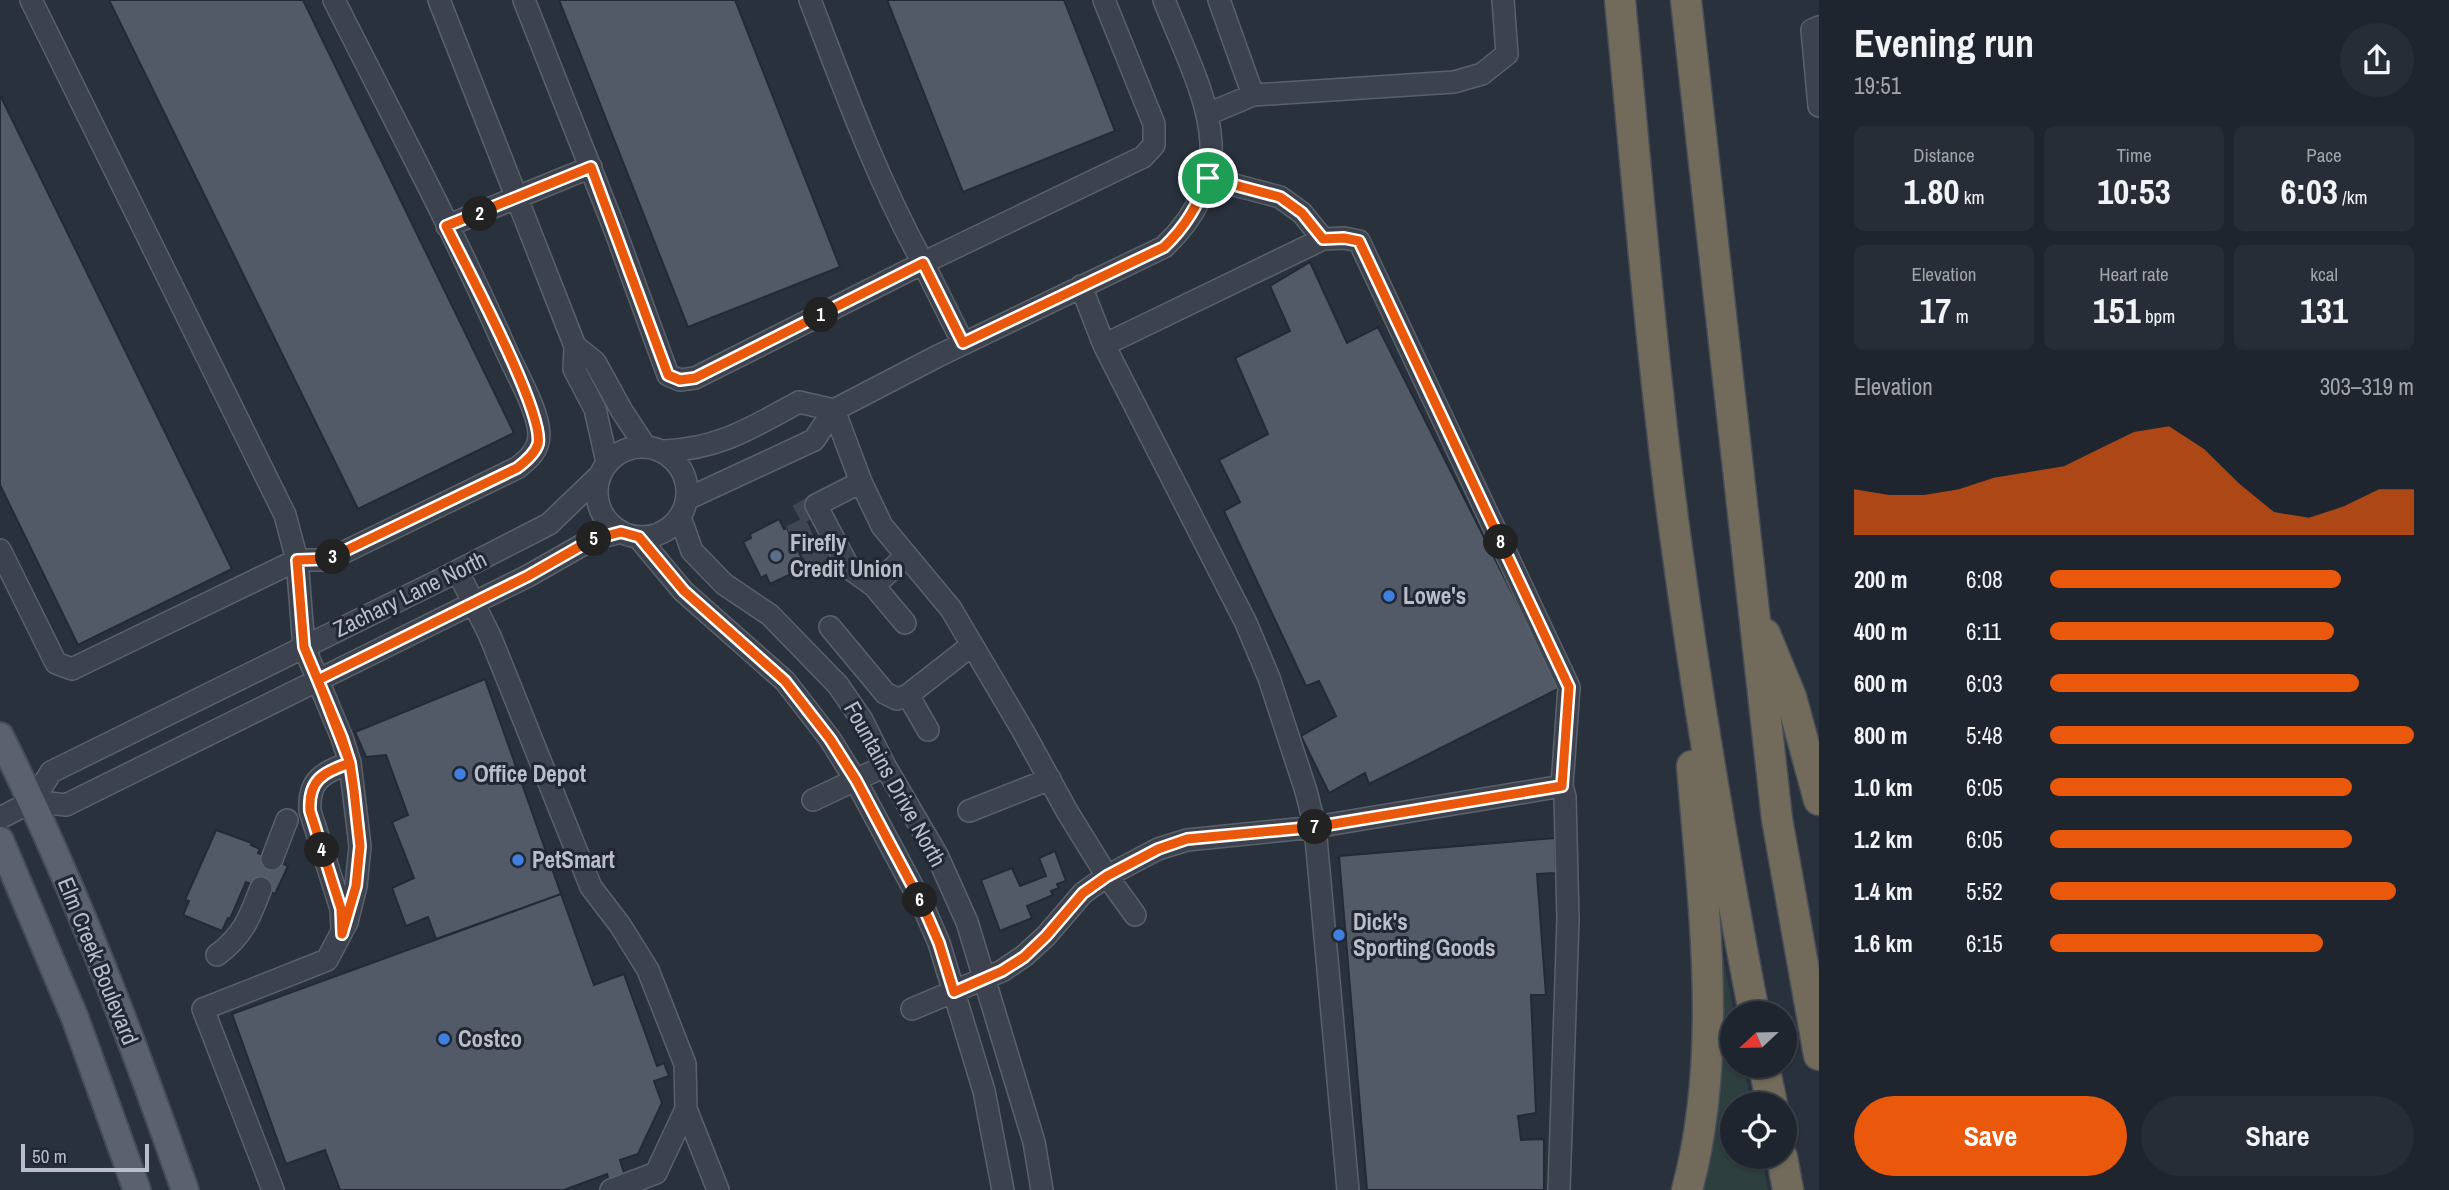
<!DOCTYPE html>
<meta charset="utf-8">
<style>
body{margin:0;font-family:"Archivo Narrow",sans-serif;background:#272d36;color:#f1f3f6;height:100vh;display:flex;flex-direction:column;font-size:26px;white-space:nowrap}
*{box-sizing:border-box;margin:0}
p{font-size:23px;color:#a1a5aa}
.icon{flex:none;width:38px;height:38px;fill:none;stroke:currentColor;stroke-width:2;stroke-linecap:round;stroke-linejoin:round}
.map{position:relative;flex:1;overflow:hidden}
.details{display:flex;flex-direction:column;background:#1f252e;width:630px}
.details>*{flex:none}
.needle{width:46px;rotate:248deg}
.controls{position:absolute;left:1720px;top:1001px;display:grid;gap:14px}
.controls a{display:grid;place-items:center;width:77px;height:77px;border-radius:50%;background:#1f252e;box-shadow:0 2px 5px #0004,0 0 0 2px #3c424a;font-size:35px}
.scale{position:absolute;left:21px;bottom:18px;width:128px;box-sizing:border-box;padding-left:7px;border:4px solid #b9bec8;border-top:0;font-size:19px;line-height:24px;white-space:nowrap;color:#b9bec8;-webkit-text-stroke:5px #212833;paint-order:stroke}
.pin{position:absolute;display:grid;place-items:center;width:60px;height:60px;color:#fff;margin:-30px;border:4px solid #fff;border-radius:50%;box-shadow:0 2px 7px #0007}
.km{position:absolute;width:35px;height:35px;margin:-18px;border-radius:50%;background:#222;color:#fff;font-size:19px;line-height:35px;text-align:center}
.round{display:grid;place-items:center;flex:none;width:74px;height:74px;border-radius:37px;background:#272d36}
.summary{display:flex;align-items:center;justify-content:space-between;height:119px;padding:0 35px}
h1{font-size:38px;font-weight:800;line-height:52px}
.figures{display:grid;grid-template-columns:repeat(3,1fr);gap:10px;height:119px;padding:7px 35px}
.figures div{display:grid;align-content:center;border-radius:10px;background:#272d36;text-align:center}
.figures b{font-size:35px;font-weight:800}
.figures small{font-size:19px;font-weight:400}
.figures p{font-size:19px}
.chart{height:196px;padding:14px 35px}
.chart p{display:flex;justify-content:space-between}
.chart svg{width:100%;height:126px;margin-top:7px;fill:#ea580c;opacity:.7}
.cta{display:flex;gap:14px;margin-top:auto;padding:14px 35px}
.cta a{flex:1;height:80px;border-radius:42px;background:#ea580c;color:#fff;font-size:28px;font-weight:800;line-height:80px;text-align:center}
.cta a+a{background:#272d36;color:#f1f3f6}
ul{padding:0 35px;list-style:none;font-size:23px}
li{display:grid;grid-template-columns:112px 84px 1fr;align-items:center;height:52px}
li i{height:18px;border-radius:9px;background:#ea580c}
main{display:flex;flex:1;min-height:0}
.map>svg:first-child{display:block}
</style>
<main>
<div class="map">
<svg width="1819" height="1190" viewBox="0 0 1819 1190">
<rect width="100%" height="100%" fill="#29313d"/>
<path fill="#2e3f40" d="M 1718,932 L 1734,1013 L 1732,1066 L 1744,1066 L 1751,1104 L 1732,1104 L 1732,1157 L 1762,1157 L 1768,1190 L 1694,1190 Z"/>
<path fill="#525a68" stroke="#232a35" stroke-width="2" d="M 109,0 L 303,0 L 514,433 L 358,509 Z
M 559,0 L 735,0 L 840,267 L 688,327 Z
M 887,0 L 1064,0 L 1115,131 L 963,192 Z
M 0,95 L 232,569 L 78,645 L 0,485 Z
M 1310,262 L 1347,343 L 1378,327 L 1560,688 L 1369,784 L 1365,773 L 1329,793 L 1301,736 L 1336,716 L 1319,681 L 1306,686 L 1224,511 L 1240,502 L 1219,460 L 1268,434 L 1235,358 L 1290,331 L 1270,286 Z
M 779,519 L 784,529 L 787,528 L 806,567 L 770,584 L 766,575 L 761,578 L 743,542 L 751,538 L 750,534 Z
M 805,519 L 814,536 L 796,546 L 787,528 Z
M 485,679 L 561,894 L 436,939 L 428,917 L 406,926 L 392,888 L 414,878 L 392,822 L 408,815 L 386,755 L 366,757 L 355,732 Z
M 216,830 L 252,843 L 251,845 L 260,849 L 258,853 L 288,866 L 275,894 L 246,882 L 230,919 L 228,918 L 222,931 L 183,915 L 189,901 L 185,900 Z
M 1555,838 L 1556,873 L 1537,874 L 1546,995 L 1531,995 L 1536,1113 L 1518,1116 L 1521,1140 L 1544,1139 L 1544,1190 L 1367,1190 L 1339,856 Z
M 1055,851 L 1066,881 L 1057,884 L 1059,888 L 1051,891 L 1053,895 L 1027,906 L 1032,918 L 1000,931 L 981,880 L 1012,868 L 1020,886 L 1046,876 L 1039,858 Z
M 561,894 L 594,985 L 624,974 L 657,1066 L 664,1063 L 669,1076 L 654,1081 L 662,1103 L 638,1154 L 620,1160 L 625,1176 L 609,1182 L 607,1174 L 564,1190 L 340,1190 L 325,1150 L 286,1164 L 232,1014 Z"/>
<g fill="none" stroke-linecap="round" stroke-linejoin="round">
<path stroke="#3f4652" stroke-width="21" stroke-dasharray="21 10" stroke-linecap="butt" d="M 816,505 L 793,517 C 811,552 808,560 849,568"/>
<defs>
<path id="minor" d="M 31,0 L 285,515 L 297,560 L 304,647 L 342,738 L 350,763 L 360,846 L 356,886 L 347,922 L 327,960 L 203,1009 L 273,1190
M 439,0 L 575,346 L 574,369 L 595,409 L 607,462
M 524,0 L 615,230 L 668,375 L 680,380 L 695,378 L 923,263 L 963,343
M 810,0 C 844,89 877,179 923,263 L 1143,157 L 1154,145 L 1154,124 L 1104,0
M 1219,0 L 1253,95
M 1819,27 L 1812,30 L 1819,106
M 1208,114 L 1253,95 L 1454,82 L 1482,74 L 1507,54 L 1503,0
M 1208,178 L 1280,197 L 1302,213 L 1323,239
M 447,226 L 591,167
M 1081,286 L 1104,345 L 1246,623 L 1269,678 L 1306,791 L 1315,827 L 1348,1190
M 1104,345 L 1323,239 L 1344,238 L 1359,241 L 1569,687 L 1562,786 L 1565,797 L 1568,919 L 1559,1190
M 575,346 L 595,362 L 622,411 L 645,446
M 834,410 L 861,482 L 882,526 L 951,609 L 1023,731 L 1068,813 L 1107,876 L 1135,915
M597 492a45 45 0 1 1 90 0a45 45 0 1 1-90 0Z
M 663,451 C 719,449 751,428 799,402 L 834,410
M 861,482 L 816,505 L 849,568 L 874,586 L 905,623
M 687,499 L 814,440 L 834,410 L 938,356 L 1164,247 C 1249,166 1200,91 1164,0
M 680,517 L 692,551 L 724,584 L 770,615 L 838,685 L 862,720 L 885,766 L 937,855 L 967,922 L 1034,1142 L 1042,1190
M 638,537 L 683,591 L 785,681 L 830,739 L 856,781 L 923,906 L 939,943 L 984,1091 L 1003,1190
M 0,550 L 56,663 L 72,669 L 297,560 L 328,560 L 517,468 C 529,459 539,450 539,434 C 538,409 516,373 506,350 C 454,231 392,116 334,0
M 458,572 L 490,636 L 591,887 L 620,925 L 648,970 L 685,1064 L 686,1109 L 718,1190
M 874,586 L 906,556
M 830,627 L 885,693 L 897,699 L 908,695 L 972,645
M 908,695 L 928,730
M 813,800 L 885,766
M 33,801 L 66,805 L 528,576 L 591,540 L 621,532
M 969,811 L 1050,779
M 0,818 L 33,801 L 51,772 L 442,579 L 549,524 L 600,475
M 272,859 L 287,820
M 342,928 L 341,909 L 310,811 C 308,780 323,772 350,763
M 217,955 C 243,936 250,917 261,888
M 912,1009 L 1002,971 L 1024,956 L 1046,936 L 1083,893 L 1107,876 L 1158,849 L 1187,840 L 1315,827 L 1562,786
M 611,1190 L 656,1173 L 686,1109"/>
<path id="major" d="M 0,736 C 73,882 131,1036 185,1190
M 0,840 L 75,1018 L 137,1190"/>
<path id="highway" d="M 1620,0 C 1637,176 1651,352 1674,527 C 1696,690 1723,852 1754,1013
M 1686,0 L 1777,819 L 1819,1055
M 1765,634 L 1791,697 L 1819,800
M 1764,1066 L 1772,1104
M 1782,1157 L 1788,1190
M 1687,1190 C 1724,1053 1703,905 1692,766"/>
</defs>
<use href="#minor" stroke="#5a616b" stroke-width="24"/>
<use href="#major" stroke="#464c57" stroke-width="30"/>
<use href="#highway" stroke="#474e58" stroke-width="33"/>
<use href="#minor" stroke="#3c434e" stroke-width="21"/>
<use href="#major" stroke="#5b626d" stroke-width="26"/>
<use href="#highway" stroke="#726a5a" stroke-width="30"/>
</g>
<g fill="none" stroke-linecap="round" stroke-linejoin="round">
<defs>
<path id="route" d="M 1208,178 C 1197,206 1186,226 1164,247 L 963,343 L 923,263 L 695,378 L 680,380 L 668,375 L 591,167 L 446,226 C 464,263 545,413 538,444 C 535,454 525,462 517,468 L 328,559 L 297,560 L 304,647 L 342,738 L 350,763 L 354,791 L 360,846 L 356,886 L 342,934 L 341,909 L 310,811 C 308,780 323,772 350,763 L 318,680 L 528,576 L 591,540 L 621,532 L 639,537 L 684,591 L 785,681 L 830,739 L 856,780 L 923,906 L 939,943 L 954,992 L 1002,971 L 1024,957 L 1046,936 L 1083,893 L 1107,876 L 1158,849 L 1187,839 L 1315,827 L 1562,786 L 1569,687 L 1359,241 L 1344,238 L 1323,239 L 1302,213 L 1280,197 L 1208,178"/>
</defs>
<use href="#route" stroke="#fff" stroke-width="14"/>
<use href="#route" stroke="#ea580c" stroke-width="9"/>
</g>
<circle fill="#5c6f8a" stroke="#212833" stroke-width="2.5" cx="776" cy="556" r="7"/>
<g fill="#3f7fe0" stroke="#212833" stroke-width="2.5">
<circle cx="1389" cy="596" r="7"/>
<circle cx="460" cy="774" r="7"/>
<circle cx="518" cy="860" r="7"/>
<circle cx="1339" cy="935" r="7"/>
<circle cx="444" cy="1039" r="7"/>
</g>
<g text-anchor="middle" stroke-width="6" stroke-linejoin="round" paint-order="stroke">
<g font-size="23" font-weight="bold" fill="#b9bec8" stroke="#212833" text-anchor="start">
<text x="790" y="551">Firefly<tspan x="790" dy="26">Credit Union</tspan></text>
<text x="1403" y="604">Lowe's</text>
<text x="474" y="782">Office Depot</text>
<text x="532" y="868">PetSmart</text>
<text x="1353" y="930">Dick's<tspan x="1353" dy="26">Sporting Goods</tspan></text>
<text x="458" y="1047">Costco</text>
</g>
<g font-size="23" fill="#b9bec8" stroke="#212833">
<text transform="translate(410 594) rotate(-26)" y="8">Zachary Lane North</text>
<text transform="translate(895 784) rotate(61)" y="8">Fountains Drive North</text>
<text transform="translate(98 961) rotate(68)" y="8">Elm Creek Boulevard</text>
</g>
</g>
</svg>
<div class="controls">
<a><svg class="needle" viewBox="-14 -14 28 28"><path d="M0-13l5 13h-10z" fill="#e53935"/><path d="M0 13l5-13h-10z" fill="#a1a5aa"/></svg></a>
<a><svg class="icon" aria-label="locate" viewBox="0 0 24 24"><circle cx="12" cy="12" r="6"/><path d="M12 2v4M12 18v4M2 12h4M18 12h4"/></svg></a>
</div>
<div class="scale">50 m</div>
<div class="pin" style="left:1208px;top:178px;background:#1e9e55"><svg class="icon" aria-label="arrive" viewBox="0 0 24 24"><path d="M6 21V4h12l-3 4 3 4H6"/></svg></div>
<b class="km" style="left:821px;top:315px">1</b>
<b class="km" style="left:480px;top:214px">2</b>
<b class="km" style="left:333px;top:557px">3</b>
<b class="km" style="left:322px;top:850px">4</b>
<b class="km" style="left:594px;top:539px">5</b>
<b class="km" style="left:920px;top:900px">6</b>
<b class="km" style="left:1315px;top:827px">7</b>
<b class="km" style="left:1501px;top:542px">8</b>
</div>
<section class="details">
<div class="summary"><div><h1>Evening run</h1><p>19:51</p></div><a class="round"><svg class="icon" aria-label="share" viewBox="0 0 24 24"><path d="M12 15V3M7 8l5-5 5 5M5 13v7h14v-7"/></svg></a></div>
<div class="figures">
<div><p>Distance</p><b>1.80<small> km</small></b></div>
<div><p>Time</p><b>10:53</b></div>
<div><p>Pace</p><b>6:03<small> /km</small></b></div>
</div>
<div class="figures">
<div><p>Elevation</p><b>17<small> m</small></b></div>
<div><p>Heart rate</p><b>151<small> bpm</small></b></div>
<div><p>kcal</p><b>131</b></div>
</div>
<div class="chart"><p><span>Elevation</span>303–319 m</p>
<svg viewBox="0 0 160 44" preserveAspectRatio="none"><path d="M0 44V28L10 30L20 30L30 28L40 24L50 22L60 20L70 14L80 8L90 6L100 14L110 26L120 36L130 38L140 34L150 28L160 28V44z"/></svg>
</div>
<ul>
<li><b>200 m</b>6:08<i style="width:80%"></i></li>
<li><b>400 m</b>6:11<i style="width:78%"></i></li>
<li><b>600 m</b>6:03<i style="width:85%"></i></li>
<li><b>800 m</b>5:48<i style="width:100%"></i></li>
<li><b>1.0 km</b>6:05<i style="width:83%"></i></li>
<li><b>1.2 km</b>6:05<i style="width:83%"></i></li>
<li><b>1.4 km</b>5:52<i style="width:95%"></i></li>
<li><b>1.6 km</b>6:15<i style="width:75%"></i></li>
</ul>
<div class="cta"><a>Save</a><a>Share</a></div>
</section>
</main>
